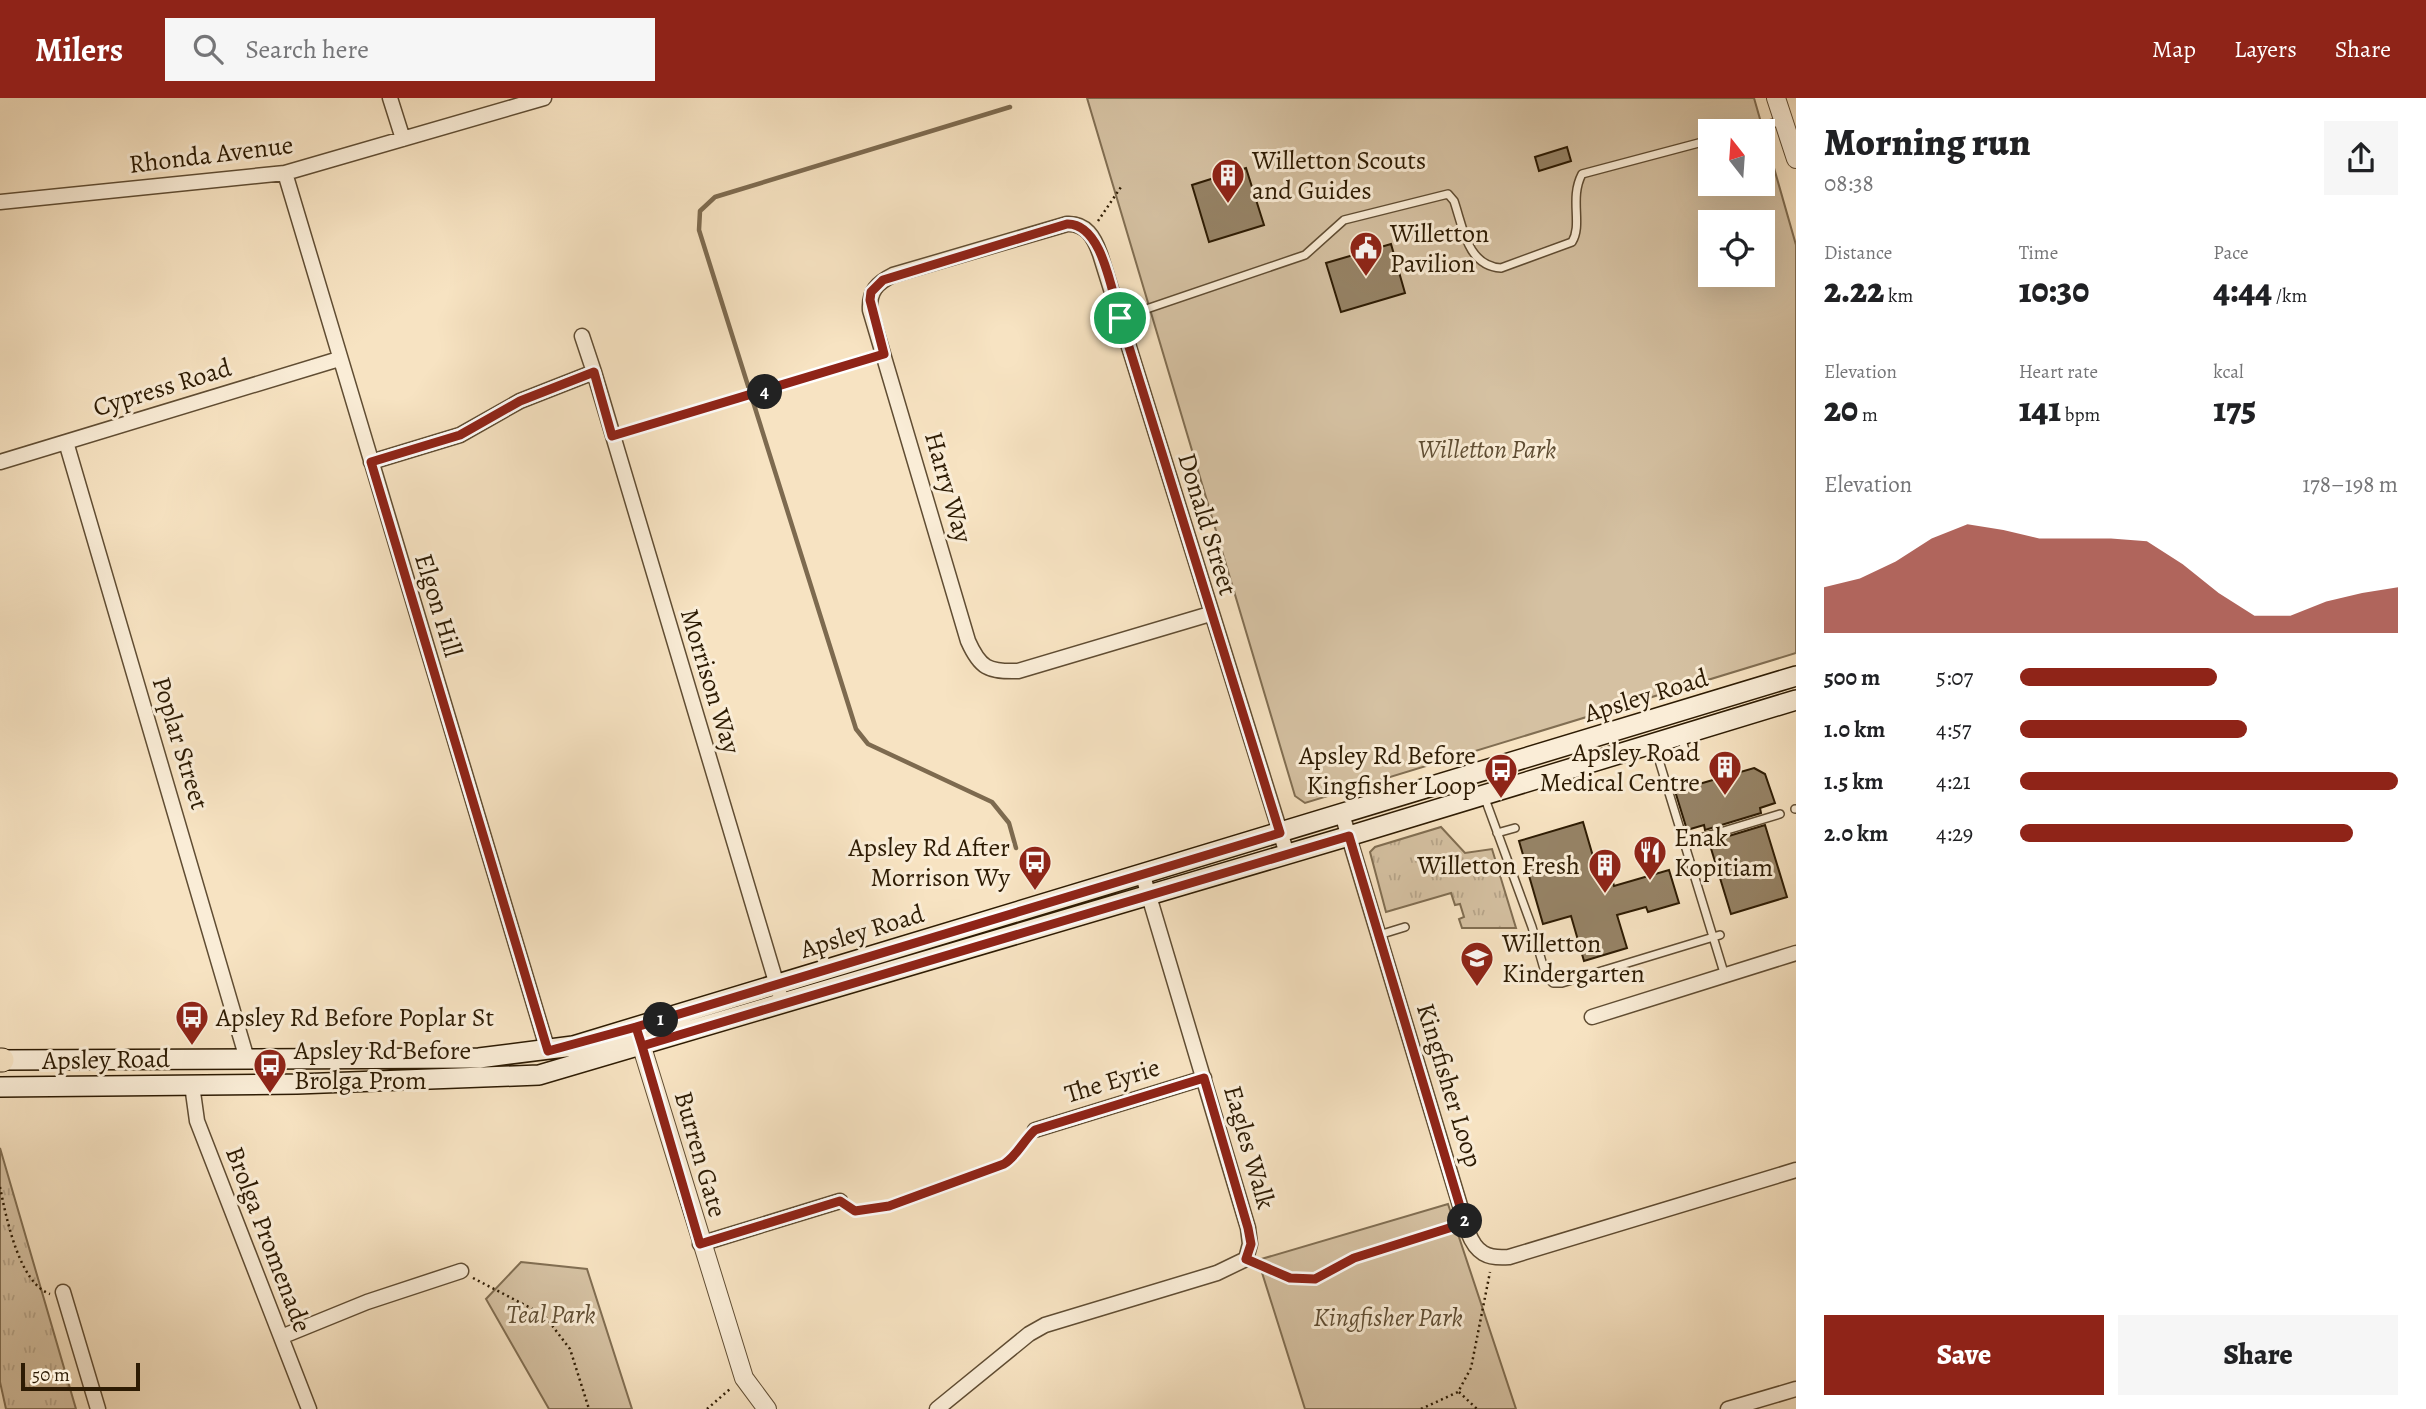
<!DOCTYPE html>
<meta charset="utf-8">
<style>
body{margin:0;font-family:Alegreya,serif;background:#f6f6f6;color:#202124;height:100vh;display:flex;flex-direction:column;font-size:26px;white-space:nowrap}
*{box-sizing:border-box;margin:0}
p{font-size:23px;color:#757577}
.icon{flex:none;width:38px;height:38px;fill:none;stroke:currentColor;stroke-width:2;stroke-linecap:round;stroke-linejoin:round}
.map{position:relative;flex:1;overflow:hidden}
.sheet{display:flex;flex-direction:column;background:#fff;width:630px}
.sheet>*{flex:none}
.needle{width:46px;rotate:343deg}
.tools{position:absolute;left:1698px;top:21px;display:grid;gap:14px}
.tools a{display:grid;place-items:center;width:77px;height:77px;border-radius:0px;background:#fff;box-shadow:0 7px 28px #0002;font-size:35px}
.scale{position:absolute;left:21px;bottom:18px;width:119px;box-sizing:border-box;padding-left:7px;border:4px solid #2d1b03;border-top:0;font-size:19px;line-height:24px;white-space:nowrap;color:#2d1b03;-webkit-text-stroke:5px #faedd7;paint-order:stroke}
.pin{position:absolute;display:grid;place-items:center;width:60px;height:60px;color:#fff;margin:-30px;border:4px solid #fff;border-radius:50%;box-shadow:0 2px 7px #0007}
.km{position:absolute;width:35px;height:35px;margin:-18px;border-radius:50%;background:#222;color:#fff;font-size:19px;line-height:35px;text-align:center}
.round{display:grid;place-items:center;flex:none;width:74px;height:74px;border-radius:0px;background:#f6f6f6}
.head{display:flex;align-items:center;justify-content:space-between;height:119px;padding:0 28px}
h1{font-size:38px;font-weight:800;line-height:52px}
.stats{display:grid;grid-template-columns:repeat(3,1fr);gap:10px;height:119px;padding:7px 28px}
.stats div{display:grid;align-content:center}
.stats b{font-size:35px;font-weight:800}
.stats small{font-size:19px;font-weight:400}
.stats p{font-size:19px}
.chart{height:196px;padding:14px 28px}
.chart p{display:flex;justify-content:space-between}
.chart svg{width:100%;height:126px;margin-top:7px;fill:#8f2418;opacity:.7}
.cta{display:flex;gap:14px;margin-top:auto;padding:14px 28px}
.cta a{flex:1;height:80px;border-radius:0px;background:#8f2418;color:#fff;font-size:28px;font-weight:800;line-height:80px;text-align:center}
.cta a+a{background:#f6f6f6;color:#202124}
ul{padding:0 28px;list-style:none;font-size:23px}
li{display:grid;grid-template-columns:112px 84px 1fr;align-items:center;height:52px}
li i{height:18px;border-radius:9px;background:#8f2418}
header{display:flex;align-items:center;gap:42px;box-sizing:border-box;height:98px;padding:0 35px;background:#8f2418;color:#fff}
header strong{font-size:33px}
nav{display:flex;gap:38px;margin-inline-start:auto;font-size:24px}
.search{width:490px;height:63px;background:#f6f6f6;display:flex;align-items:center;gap:18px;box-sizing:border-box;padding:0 24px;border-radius:0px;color:#757577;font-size:26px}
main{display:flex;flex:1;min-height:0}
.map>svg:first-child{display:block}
</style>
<header>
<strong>Milers</strong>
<div class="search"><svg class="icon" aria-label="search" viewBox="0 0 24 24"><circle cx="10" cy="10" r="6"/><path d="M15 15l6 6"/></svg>Search here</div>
<nav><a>Map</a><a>Layers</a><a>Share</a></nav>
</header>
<main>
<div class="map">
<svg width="1796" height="1311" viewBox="0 0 1796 1311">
<defs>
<pattern id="grass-tufts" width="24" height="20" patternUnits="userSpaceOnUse" patternTransform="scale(1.75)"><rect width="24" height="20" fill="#d5c1a2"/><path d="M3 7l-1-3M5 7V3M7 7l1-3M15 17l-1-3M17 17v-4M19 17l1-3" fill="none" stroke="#b7a58a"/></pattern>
</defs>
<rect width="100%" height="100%" fill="#f7e3c2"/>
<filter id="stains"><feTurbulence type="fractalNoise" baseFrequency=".00286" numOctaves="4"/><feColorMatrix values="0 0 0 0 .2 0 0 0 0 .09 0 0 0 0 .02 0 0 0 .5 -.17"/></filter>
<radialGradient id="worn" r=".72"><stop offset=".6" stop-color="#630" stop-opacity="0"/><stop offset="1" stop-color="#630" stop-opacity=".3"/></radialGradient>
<path fill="url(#grass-tufts)" stroke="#816e52" stroke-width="2" d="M 1441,729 L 1465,755 L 1492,751 L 1516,830 L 1462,830 L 1459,821 L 1464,819 L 1460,806 L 1455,807 L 1451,795 L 1386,814 L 1370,754 L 1375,749 Z
M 0,1050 L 76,1311 L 6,1311 L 0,1284 Z"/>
<path fill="#d5c1a2" stroke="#816e52" stroke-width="2" fill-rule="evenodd" d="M 1087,0 L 1754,0 L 1796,147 L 1796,555 L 1305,705 L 1295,698 ZM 1710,33 L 1762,33 L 1762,86 L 1710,86 ZM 1710,124 L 1762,124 L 1762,177 L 1710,177 Z
M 1448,1106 L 1516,1311 L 1305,1311 L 1258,1162 Z
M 521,1164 L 587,1171 L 632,1311 L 549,1311 L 486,1201 Z"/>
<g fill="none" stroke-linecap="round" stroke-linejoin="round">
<path stroke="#7d6a4f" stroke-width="4.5" d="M 1010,9 L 715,99 L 700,113 L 699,132 L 856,631 L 868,646 L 992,704 L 1009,725 L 1016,750"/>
</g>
<path fill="#968366" stroke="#2d1b03" stroke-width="2" d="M 1567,49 L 1571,63 L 1539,73 L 1535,59 Z
M 1246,70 L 1264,127 L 1209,144 L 1192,87 Z
M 1391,146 L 1405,195 L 1341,214 L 1326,165 Z
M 1754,670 L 1765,676 L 1775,705 L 1760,710 L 1761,715 L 1705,732 L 1704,727 L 1687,732 L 1675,693 Z
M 1583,724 L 1599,779 L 1611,776 L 1614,788 L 1669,772 L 1679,805 L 1648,814 L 1646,809 L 1617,817 L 1627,850 L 1584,863 L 1571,818 L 1543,826 L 1519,743 Z
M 1765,727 L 1787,799 L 1731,816 L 1709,744 Z"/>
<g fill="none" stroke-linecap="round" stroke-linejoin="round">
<defs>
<path id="service" d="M 1743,33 L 1782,23
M 1120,220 L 1305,157 L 1344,122 L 1448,96 L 1454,103 C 1463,129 1467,168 1501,170 L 1572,144 C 1583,126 1569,101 1582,76 L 1710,42
M 1681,638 L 1687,659
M 1654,646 L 1725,878
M 1583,667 L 1588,686
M 1484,698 L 1532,829 L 1546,878 L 1553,885 L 1562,885 L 1720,837
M 1795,711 L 1796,711
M 1497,735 L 1515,730
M 1684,745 L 1780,716
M 1379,837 L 1405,829"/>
<path id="minor" d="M 390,0 L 403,41
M 285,75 L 548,953
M 0,104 L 285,75 L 544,0
M 582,238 L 594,274
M 66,344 L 247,961
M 0,364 L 339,261
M 371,364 L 460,337 L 520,303 L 594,274 L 779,894
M 1210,516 L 1018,573 C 988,574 980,570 968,543 L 870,212 C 869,193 877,185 893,177 L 1067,126 C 1086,125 1094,139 1100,156 L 1287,756
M 1342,716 L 1468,1134 C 1476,1155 1487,1161 1509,1159 L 1796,1072
M 1592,919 L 1796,855
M 192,987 L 197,1023 L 309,1311
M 1035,1032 L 1204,980
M 700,1146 L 840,1103
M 63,1194 L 98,1311
M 281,1239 L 367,1204 L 461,1173
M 937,1311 L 1029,1236 L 1045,1227 L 1217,1175 L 1246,1161 L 1250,1146 L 1248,1130 L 1143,778
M 1728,1311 L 1796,1291"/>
<path id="tertiary" d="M 1776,0 L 1796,61
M 637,933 L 744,1280 L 767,1311"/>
<path id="secondary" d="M 0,962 L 479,960 L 573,948 L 1796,578
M 0,989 L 297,986 L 539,977 L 1349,738 L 1796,602"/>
<path id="primary" d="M 0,962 L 2,962"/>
</defs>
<use href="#service" stroke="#604d33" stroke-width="10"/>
<use href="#minor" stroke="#604d33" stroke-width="17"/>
<use href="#tertiary" stroke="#604d33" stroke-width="20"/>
<use href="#secondary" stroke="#2d1b03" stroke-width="22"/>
<use href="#primary" stroke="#2d1b03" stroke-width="25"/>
<path stroke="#2d1b03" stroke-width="2.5" stroke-dasharray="2 3.5" stroke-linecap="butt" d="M 1098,123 L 1121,89
M 625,334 L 870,261
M 0,1089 C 6,1119 19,1185 50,1196
M 852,1111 L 874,1113 L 889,1108 L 1004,1066 L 1014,1060 L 1024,1042
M 1259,1167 L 1290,1180 L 1315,1181 L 1354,1160 L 1423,1141 L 1452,1129
M 473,1180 L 544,1217 L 570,1251 L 589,1311
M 1459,1294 L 1477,1311
M 707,1311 L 730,1291
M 1421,1311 L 1458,1294 L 1471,1270 L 1490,1174"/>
<use href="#service" stroke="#faedd7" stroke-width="7"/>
<use href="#minor" stroke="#faedd7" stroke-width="14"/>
<use href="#tertiary" stroke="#faedd7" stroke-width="18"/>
<use href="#secondary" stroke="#faedd7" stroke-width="19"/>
<use href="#primary" stroke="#f7e3c2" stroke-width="23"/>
</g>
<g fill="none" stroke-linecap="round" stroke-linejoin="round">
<defs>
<path id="route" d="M 1120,220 L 1280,735 L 636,929 L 642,948 L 1349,738 L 1465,1125 L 1354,1160 L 1315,1181 L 1290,1180 L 1246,1161 L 1251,1146 L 1248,1130 L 1204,980 L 1035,1032 C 1023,1043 1017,1058 1004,1066 L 889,1108 L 855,1113 L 840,1103 L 700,1146 L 642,948 L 636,929 L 548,953 L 371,364 L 460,337 L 520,303 L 594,274 L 612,338 L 884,256 L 870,202 L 871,194 L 883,182 L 1067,126 C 1102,125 1111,192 1120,220"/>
</defs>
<use href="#route" stroke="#fff" stroke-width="14"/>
<use href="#route" stroke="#8f2418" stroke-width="9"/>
</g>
<defs>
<symbol id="building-pin" viewBox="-11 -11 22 30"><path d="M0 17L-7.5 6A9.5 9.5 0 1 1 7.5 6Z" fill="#8f2418" stroke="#faedd7"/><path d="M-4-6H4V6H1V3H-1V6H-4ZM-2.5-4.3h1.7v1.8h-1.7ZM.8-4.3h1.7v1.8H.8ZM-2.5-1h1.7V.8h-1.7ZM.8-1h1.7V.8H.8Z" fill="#fff"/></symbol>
<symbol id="civic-pin" viewBox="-11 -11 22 30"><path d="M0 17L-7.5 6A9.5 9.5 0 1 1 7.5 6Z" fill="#8f2418" stroke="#faedd7"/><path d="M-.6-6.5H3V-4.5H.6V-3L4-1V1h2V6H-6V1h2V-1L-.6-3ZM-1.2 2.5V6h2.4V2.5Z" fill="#fff"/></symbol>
<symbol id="bus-pin" viewBox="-11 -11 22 30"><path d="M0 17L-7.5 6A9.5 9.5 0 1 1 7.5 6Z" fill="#8f2418" stroke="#faedd7"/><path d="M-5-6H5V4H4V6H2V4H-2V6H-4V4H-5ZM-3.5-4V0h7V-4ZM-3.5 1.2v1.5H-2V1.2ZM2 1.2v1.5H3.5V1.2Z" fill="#fff"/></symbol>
<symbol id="restaurant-pin" viewBox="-11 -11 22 30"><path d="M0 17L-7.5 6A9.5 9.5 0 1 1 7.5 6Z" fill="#8f2418" stroke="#faedd7"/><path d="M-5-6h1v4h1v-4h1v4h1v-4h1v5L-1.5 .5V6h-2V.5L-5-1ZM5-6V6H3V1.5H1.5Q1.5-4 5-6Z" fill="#fff"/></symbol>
<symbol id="school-pin" viewBox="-11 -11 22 30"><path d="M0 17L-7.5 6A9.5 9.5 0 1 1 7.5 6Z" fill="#8f2418" stroke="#faedd7"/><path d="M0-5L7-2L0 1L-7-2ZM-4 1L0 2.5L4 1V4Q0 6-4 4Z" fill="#fff"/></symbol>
</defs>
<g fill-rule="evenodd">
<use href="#building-pin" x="1209" y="58" width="38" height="52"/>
<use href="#civic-pin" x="1347" y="131" width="38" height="52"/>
<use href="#building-pin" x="1706" y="650" width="38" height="52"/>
<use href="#bus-pin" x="1482" y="653" width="38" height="52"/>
<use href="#restaurant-pin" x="1631" y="735" width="38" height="52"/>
<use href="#bus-pin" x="1016" y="745" width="38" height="52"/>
<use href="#building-pin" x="1586" y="748" width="38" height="52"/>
<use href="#school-pin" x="1458" y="841" width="38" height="52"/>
<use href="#bus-pin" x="173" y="900" width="38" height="52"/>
<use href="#bus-pin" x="251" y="948" width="38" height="52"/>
</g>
<g text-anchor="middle" stroke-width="6" stroke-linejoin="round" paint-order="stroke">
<g font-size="26" fill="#2d1b03" stroke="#faedd7">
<text transform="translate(211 56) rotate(-7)" y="9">Rhonda Avenue</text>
<text transform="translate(162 289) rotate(-17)" y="9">Cypress Road</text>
<text transform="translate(949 389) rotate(74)" y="9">Harry Way</text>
<text transform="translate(1208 426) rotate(73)" y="9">Donald Street</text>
<text transform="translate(439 507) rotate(73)" y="9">Elgon Hill</text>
<text transform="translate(711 583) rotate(73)" y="9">Morrison Way</text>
<text transform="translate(1646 597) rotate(-17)" y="9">Apsley Road</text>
<text transform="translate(181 645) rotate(73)" y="9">Poplar Street</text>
<text transform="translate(862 833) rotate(-17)" y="9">Apsley Road</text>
<text transform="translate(106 961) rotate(-1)" y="9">Apsley Road</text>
<text transform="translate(1112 982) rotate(-17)" y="9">The Eyrie</text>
<text transform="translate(1450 987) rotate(73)" y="9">Kingfisher Loop</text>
<text transform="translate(1250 1049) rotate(74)" y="9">Eagles Walk</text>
<text transform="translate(701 1056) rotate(74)" y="9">Burren Gate</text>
<text transform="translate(269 1141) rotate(69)" y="9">Brolga Promenade</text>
</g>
<g font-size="26" fill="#2d1b03" stroke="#faedd7" text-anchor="start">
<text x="1252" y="71">Willetton Scouts<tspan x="1252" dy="30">and Guides</tspan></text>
<text x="1390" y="144">Willetton<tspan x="1390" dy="30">Pavilion</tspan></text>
<text x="1700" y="663" text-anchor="end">Apsley Road<tspan x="1700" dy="30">Medical Centre</tspan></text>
<text x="1476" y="666" text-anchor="end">Apsley Rd Before<tspan x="1476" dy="30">Kingfisher Loop</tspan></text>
<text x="1674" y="748">Enak<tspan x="1674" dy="30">Kopitiam</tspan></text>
<text x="1010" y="758" text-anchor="end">Apsley Rd After<tspan x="1010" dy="30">Morrison Wy</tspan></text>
<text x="1580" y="776" text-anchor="end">Willetton Fresh</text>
<text x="1502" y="854">Willetton<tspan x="1502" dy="30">Kindergarten</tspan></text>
<text x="216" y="928">Apsley Rd Before Poplar St</text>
<text x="294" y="961">Apsley Rd Before<tspan x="294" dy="30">Brolga Prom</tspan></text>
</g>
<g font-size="26" font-style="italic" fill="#5f4d33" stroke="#faedd7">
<text x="1487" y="360">Willetton Park</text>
<text x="551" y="1225">Teal Park</text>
<text x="1388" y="1228">Kingfisher Park</text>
</g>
</g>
<rect width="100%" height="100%" filter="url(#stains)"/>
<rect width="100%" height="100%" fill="url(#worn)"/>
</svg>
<div class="tools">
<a><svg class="needle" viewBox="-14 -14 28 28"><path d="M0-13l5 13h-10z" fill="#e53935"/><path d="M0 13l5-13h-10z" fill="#757577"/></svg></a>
<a><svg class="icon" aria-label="locate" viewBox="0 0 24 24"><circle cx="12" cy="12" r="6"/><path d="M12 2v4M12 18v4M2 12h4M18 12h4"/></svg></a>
</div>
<div class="scale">50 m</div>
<div class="pin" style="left:1120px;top:220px;background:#1e9e55"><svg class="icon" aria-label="arrive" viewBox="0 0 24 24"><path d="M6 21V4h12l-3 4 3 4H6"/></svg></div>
<b class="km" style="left:661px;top:922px">1</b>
<b class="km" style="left:1465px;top:1123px">2</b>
<b class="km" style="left:765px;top:294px">4</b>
</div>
<section class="sheet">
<div class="head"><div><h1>Morning run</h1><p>08:38</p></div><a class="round"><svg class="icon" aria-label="share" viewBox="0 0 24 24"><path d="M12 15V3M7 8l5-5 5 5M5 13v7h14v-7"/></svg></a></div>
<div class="stats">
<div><p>Distance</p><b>2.22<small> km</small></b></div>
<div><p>Time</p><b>10:30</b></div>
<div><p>Pace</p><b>4:44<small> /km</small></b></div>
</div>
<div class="stats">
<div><p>Elevation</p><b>20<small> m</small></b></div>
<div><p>Heart rate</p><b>141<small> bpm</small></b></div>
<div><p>kcal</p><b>175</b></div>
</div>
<div class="chart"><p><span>Elevation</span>178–198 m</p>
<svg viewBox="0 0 160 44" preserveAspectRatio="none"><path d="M0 44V28L10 25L20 19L30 11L40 6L50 8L60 11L70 11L80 11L90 12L100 20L110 30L120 38L130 38L140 33L150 30L160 28V44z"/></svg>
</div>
<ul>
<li><b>500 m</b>5:07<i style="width:52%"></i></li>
<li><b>1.0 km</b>4:57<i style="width:60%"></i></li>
<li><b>1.5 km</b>4:21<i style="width:100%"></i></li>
<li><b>2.0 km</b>4:29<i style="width:88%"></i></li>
</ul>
<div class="cta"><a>Save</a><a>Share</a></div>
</section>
</main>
